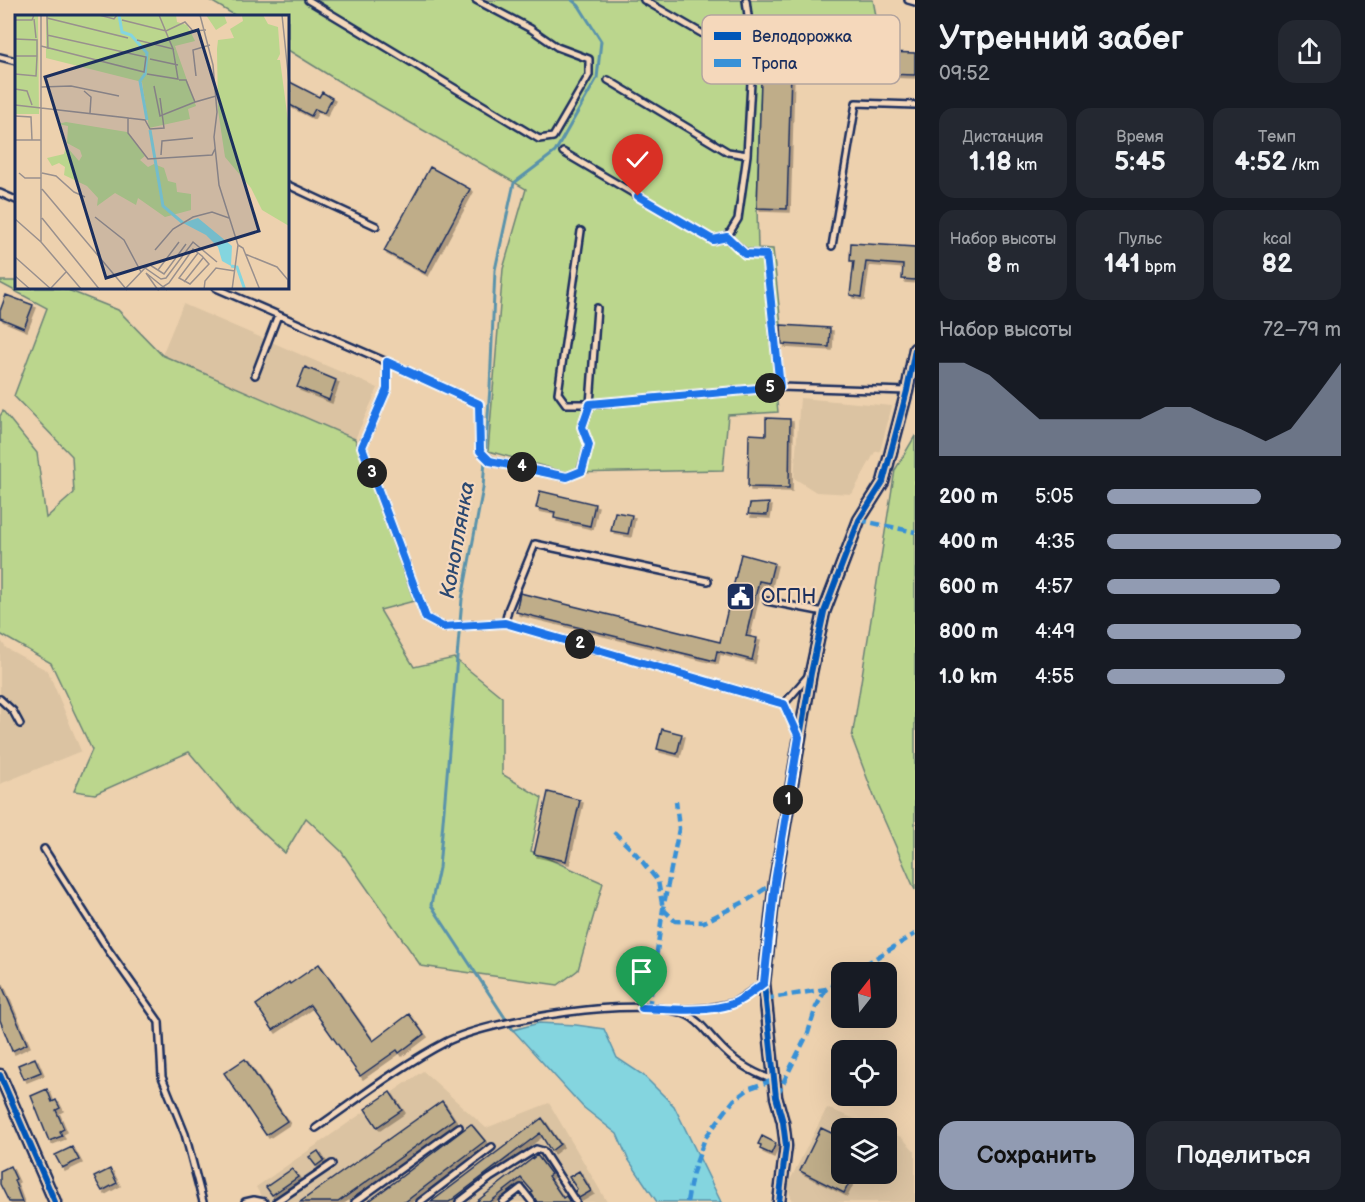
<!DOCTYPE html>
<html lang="ru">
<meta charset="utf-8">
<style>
body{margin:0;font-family:"Balsamiq Sans",sans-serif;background:#242831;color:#f1f3f6;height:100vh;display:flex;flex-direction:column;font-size:22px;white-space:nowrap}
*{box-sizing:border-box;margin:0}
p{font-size:20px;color:#9ea1a6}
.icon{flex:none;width:33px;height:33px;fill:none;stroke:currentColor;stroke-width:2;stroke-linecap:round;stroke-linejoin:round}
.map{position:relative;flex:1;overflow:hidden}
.details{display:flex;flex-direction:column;background:#171b24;width:450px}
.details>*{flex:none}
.needle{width:39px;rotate:17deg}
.buttons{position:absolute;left:831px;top:962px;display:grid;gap:12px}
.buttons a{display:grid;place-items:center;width:66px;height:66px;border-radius:12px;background:#171b24;box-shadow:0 6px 24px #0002;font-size:30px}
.pin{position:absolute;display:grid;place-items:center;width:51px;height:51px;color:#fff;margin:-62px -26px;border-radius:50% 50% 50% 0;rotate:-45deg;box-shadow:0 0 6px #0007}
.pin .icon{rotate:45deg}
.km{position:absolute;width:30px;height:30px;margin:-15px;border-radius:50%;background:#222;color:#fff;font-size:16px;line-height:30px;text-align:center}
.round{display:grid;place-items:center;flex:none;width:63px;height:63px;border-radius:18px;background:#242831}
.overview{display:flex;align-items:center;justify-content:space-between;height:102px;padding:0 24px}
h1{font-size:33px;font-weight:800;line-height:45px}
.figures{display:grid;grid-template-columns:repeat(3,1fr);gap:9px;height:102px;padding:6px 24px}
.figures div{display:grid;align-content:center;border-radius:15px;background:#242831;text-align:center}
.figures b{font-size:26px;font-weight:800}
.figures small{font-size:16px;font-weight:400}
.figures p{font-size:16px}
.chart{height:168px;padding:12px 24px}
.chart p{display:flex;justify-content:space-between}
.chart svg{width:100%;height:108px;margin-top:6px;fill:#919bb2;opacity:.7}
.button{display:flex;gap:12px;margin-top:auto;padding:12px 24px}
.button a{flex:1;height:69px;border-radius:18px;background:#919bb2;color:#111;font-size:24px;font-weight:800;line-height:69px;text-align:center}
.button a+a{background:#242831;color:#f1f3f6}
ul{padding:0 24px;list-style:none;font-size:20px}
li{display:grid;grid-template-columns:96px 72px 1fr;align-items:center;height:45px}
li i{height:15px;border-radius:8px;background:#919bb2}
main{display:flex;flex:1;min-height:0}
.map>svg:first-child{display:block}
</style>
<main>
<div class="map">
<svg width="915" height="1202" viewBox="0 0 915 1202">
<defs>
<filter id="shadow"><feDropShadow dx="3" dy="3" stdDeviation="0" flood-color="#0004"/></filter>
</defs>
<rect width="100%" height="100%" fill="#edd1ae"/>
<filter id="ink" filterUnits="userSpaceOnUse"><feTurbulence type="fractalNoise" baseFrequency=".0167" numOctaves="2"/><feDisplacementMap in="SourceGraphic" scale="12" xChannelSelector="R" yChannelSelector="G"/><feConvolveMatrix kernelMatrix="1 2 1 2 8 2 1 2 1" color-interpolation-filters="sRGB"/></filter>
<g filter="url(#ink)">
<path fill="#dbc3a2" d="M 183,304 L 378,388 L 355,439 L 162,355 Z
M 800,398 L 892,406 L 880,451 L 875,452 L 852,494 L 816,492 L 794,478 Z
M 0,639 L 6,648 L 48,671 L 81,751 L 0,784 Z
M 423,1071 L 486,1128 L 549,1103 L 607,1202 L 251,1202 L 261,1196 L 256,1187 Z
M 827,1108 L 878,1128 L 842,1128 L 842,1173 L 886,1173 L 887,1131 L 901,1137 L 915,1151 L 915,1202 L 795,1202 L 792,1200 L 787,1186 Z"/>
<path fill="#bbd68d" stroke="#6b8276" stroke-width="1.5" d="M 209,0 L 873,0 L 883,52 L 762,48 L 757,208 L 758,248 L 773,249 L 781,325 L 769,326 L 778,412 L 728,415 L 723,470 L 568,473 L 488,451 L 503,269 L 526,189 L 353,90 L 288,50 L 288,16 L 236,16 Z
M 0,281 L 16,281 L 16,288 L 63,288 L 118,310 L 162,355 L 355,439 L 414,601 L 380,610 L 414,667 L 454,658 L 502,697 L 502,774 L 542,798 L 531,851 L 603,883 L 578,970 L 558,985 L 421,966 L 341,851 L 306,818 L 285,853 L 240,812 L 189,752 L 95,794 L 74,791 L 92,750 L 51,663 L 0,634 L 0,416 L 3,411 L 37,453 L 46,518 L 74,493 L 72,456 L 14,396 L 47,308 L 0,283 Z
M 915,436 L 915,890 L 875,799 L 852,738 L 895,470 Z"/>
<path fill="#84d5df" stroke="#5a93ab" stroke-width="1.5" d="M 539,1023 L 576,1025 L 604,1029 L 617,1058 L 643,1075 L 674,1106 L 721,1202 L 657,1202 L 628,1159 L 617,1134 L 583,1107 L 513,1030 Z"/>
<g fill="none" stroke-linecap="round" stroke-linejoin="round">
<path stroke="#5a93ab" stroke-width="3" d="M 513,1030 L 431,905 L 439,868 L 462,599 L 483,488 L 490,387 L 495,270 L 514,183 L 555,152 L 597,78 L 601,41 L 579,6 L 572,0"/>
</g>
<path fill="#bfad89" stroke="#1b2f5e" stroke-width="1.5" filter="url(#shadow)" d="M 762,48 L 915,53 L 915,75 L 791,71 L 787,209 L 757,208 Z
M 288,81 L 319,97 L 322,92 L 332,98 L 324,113 L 315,109 L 311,116 L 288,104 Z
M 430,167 L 470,189 L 425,273 L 384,251 Z
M 851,243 L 915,247 L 915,280 L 902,279 L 903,265 L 866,262 L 861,297 L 850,295 L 854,261 L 850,261 Z
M 6,295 L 33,305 L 24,328 L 0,318 L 0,311 Z
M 781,325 L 830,328 L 829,347 L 782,344 Z
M 305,367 L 336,380 L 329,400 L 297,387 Z
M 766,418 L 790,419 L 789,488 L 748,487 L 749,434 L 766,435 Z
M 540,491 L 595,504 L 590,526 L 554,518 L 555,512 L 536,508 Z
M 769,503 L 767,515 L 748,514 L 750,504 Z
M 615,512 L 632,515 L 628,534 L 611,531 Z
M 741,554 L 774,563 L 769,583 L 759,581 L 746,636 L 757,638 L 752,660 L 717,651 L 715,661 L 516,612 L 520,593 L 720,642 Z
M 662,729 L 682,734 L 677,754 L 657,749 Z
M 548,792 L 580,800 L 566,861 L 534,854 Z
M 319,964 L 373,1041 L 409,1014 L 424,1034 L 399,1053 L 397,1050 L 360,1076 L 310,1005 L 273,1030 L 256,1005 L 289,982 L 290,984 Z
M 0,981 L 27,1044 L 12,1051 L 0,1020 Z
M 35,1058 L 41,1072 L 24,1079 L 18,1065 Z
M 245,1059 L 287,1121 L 266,1135 L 224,1073 Z
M 47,1089 L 52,1102 L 56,1100 L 60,1108 L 56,1110 L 64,1129 L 60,1131 L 62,1136 L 49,1141 L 31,1096 Z
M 390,1092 L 402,1110 L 377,1127 L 365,1109 Z
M 442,1101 L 454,1119 L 338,1202 L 300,1202 Z
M 542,1118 L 560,1144 L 551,1151 L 540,1133 L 449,1202 L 431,1202 Z
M 471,1124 L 485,1141 L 405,1202 L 368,1202 Z
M 821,1128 L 842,1138 L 842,1173 L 854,1173 L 844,1193 L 800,1171 Z
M 762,1136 L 776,1143 L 771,1154 L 760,1149 L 761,1145 L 758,1144 Z
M 72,1147 L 79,1160 L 62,1168 L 55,1155 Z
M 318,1151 L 324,1160 L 316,1166 L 309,1157 Z
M 537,1155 L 551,1174 L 548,1176 L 563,1198 L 566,1196 L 570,1202 L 537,1202 L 531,1193 L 533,1192 L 521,1178 L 490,1202 L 476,1202 Z
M 10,1166 L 16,1179 L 14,1180 L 22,1202 L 9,1202 L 0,1184 L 0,1171 Z
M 110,1169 L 117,1183 L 102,1191 L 94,1177 Z
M 292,1169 L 298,1177 L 272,1195 L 266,1187 Z
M 579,1171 L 591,1191 L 579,1198 L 575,1191 L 577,1189 L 569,1177 Z"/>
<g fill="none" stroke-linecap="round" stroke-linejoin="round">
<defs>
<path id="service" d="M 308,0 L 539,139 L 553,137 L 589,75 L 589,59 L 557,47 L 531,29 L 476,0
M 644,0 L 748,60 L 752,47 L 746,0
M 908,0 L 915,2
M 0,57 L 16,61
M 608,80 L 728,152 L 747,155
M 563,152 L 713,240 L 727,237 L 738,219 L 747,155 L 752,64 L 748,60
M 288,185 L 376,226
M 0,193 L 16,200
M 581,231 L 558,393 L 566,404 L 590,404 L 780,387
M 727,237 L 745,253 L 766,255 L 780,387 L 907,391
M 832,246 L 856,103 L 915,105
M 216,288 L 387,362 L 387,389 L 362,447 L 426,618 L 443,627 L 505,623 L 784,704 L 809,675
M 387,362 L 479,404 L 480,451 L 491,461 L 567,477 L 581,471 L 589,445 L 582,427 L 590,404 L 597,308
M 255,375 L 278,315
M 767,601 L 824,612
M 505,623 L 508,610 L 535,544 L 708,581
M 0,699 L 13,711 L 20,724
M 784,704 L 798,735
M 44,849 L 109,951 L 159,1022 L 162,1077 L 185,1134 L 203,1202
M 678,1010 L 709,1008 L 734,1003 L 764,983
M 316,1128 C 358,1099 400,1066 446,1042 C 489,1020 643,994 687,1015 C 699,1020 708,1034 717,1043 C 732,1060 752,1073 774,1080
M 245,1202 L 254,1200 L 264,1202
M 276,1202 L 332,1164
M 355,1202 L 459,1127
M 420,1202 L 492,1147
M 459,1202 L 490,1178 L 536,1149 L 543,1151 L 576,1202
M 503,1202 L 521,1188 L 532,1202"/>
<path id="minor" d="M 0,1075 L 55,1202
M 779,1202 L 786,1146 L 783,1122 L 776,1097 L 764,983 L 775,882 L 811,673 L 824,612 L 859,520 L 883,482 L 907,391 L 915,349"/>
</defs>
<use href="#service" stroke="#1b2f5e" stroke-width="10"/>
<use href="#minor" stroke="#1b2f5e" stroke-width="15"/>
<use href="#service" stroke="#f5d8bb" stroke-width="5"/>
<use href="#minor" stroke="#f5d8bb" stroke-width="10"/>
<path stroke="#3891d7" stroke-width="4.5" stroke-dasharray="9 4.5" stroke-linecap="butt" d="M 859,520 L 915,532
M 614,832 L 636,854 L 658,881 L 663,909 L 675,921 L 704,922 L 748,900 L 775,882
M 853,972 L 915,934
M 765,999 L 826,989 L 842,979
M 649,1008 L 663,909 L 679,829 L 676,801
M 777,1095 L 808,1033 L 816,1007 L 826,989
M 687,1202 L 692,1175 L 705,1138 L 734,1100 L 750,1088 L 774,1080"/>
<defs>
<path id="cycleway" d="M 0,1075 L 55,1202
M 779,1202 L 786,1146 L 783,1122 L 776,1097 L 764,983 L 775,882 L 811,673 L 824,612 L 859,520 L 883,482 L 907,391 L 915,349"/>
</defs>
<use href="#cycleway" stroke="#f5d8bb" stroke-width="10"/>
<use href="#cycleway" stroke="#0057b8" stroke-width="6"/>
</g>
</g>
<g fill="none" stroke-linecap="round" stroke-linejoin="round" filter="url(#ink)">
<defs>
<path id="route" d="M 638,196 L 713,240 L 727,237 L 745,254 L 766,255 L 780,387 L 590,404 L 582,427 L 589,445 L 582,471 L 567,477 L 490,461 L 480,451 L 479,404 L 387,362 L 387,389 L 362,447 L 426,618 L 443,627 L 505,623 L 784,704 L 799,737 L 775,882 L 764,983 C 754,990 743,1000 732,1004 C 704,1013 671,1009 642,1008"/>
</defs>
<use href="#route" stroke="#fff" stroke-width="12"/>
<use href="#route" stroke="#1a73e8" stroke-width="8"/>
</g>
<defs>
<symbol id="civic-square" viewBox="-11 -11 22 22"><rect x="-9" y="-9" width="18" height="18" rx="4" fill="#1b2f5e" stroke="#f5d8bb"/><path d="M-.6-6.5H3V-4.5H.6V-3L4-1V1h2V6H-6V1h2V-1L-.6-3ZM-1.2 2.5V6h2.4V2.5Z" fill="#fff"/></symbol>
</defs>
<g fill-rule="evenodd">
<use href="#civic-square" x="724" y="580" width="33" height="33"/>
</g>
<g text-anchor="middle" stroke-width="4.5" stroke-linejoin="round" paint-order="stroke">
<g font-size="20" fill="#1b2f5e" stroke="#f5d8bb" text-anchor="start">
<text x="761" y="603">ОГПН</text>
</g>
<g font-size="21" font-style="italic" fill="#2b4871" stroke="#f5d8bb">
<text transform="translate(457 540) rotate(-80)" y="7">Коноплянка</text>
</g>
</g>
<g transform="translate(15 15)">
<rect width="274" height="274" fill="#edd1ae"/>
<path d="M 0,0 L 23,0 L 24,99 L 0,99 ZM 31,0 L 161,0 L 162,7 L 172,10 L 180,26 L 160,31 L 181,91 L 173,94 L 175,104 L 134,113 L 127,67 L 31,43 ZM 191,0 L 209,0 L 212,8 L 201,15 ZM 219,0 L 248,0 L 253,9 L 263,12 L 265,39 L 262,45 L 265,45 L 275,121 L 274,211 L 247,195 L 236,173 L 210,142 L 203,95 L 202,34 L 203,25 L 219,23 L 215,14 L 228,6 L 227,1 ZM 51,107 L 112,117 L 130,141 L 125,145 L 133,152 L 139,149 L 149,153 L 153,166 L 161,168 L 162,177 L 176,179 L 176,195 L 150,202 L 123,183 L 121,190 L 100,178 L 82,191 L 83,183 L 72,171 L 49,160 L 50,152 L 44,148 L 37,151 L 32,143 L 49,139 L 51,131 L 64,146 L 67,141 L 65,135 L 52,128 L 53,111 L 43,109 Z" fill="#bbd68d"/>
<path d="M 183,203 L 217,231 L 216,251 L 207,246 L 203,232 L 191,220 L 168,208 Z" fill="#84d5df"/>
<path fill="none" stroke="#84d5df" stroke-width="3" d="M 104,0 L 107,17 L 116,20 L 132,38 L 130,59 L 125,66 L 132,105M 135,115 L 148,191 L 168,208M 216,251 L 222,252 L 230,275"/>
<path fill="none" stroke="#99908e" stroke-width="1.5" d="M 32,0 L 33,34M 84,0 L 99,4 L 102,0M 185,0 L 198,50 L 202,97 L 199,122 L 204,170 L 223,230 L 217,275M 267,0 L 275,77M 32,3 L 113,23M 19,4 L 21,23M 0,5 L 17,5 L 19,0M 107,5 L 151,16 L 170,7 L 178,16 L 191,15M 0,24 L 22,25 L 22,41 L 0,41M 122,25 L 158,34 L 144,0M 26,31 L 129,57 L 131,42 L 32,20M 135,44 L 163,50M 0,59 L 21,61 L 22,41M 132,59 L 163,64 L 158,34M 181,61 L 178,35 L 195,30M 164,65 L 171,65 L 180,87 L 201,81M 139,71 L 145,101 L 180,87M 26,72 L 56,71 L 104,81M 0,74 L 12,76 L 17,90M 69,76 L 76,82 L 75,98M 0,90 L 113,103 L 113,118 L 133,144 L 197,140 L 200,134M 0,101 L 16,102 L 17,125M 113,103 L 130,105 L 135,114 L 149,113 L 145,83M 0,125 L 26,125M 146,140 L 147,126 L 178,123M 4,158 L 10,163 L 26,163M 27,158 L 41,161 L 59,177 L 70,182M 27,174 L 112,275M 80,202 L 109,225 L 126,257M 27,203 L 85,275M 0,204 L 26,227 L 67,275M 26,227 L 26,0M 223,230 L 228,233 L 245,275M 140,235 L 158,214 L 178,202 L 197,197 L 214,203M 230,239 L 262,252 L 273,265 L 273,275M 0,242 L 37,275M 130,253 L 135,250 L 149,259 L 171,229M 143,255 L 164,227M 0,261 L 16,275M 169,267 L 188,243M 36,273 L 51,257M 110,274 L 130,253 L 146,264 L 151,263 L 178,227 L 202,247M 143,275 L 154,268 L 178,234 L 187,241 L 194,249 L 175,269 L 164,263 L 183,238M 143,275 L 131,258 L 152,275M 189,275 L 190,266 L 201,253 L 220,256"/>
<path fill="#1b2f5e" fill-opacity="0.15" stroke="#1b2f5e" stroke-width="3" d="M 183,15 L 244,216 L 91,263 L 30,62 Z"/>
<rect width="274" height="274" fill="none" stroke="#1b2f5e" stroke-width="3"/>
</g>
<rect x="702" y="15" width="198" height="69" rx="9" fill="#f5d8bb" stroke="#b4a59f" stroke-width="1.5"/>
<rect x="714" y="32" width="27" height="8" fill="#0057b8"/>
<rect x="714" y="59" width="27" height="8" fill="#3891d7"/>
<g font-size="16" fill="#1b2f5e">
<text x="752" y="42">Велодорожка</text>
<text x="752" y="69">Тропа</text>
</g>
</svg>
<div class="buttons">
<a><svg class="needle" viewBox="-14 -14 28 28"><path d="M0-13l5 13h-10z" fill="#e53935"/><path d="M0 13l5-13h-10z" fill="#9ea1a6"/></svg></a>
<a><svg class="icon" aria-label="locate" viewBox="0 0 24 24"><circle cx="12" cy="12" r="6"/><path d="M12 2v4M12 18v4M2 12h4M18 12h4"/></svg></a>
<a><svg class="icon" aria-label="layers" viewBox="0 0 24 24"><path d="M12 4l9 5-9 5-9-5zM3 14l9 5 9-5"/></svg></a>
</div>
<div class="pin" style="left:642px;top:1008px;background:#1e9e55"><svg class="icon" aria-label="arrive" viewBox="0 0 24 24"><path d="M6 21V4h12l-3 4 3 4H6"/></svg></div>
<div class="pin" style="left:638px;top:196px;background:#d93025"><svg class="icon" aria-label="check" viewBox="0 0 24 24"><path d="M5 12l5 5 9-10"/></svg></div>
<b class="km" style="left:788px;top:800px">1</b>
<b class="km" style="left:580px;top:644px">2</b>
<b class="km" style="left:372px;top:473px">3</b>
<b class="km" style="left:522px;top:467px">4</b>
<b class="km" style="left:770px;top:388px">5</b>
</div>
<section class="details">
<div class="overview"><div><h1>Утренний забег</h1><p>09:52</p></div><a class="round"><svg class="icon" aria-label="share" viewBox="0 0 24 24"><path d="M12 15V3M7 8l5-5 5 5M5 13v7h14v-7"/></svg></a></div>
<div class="figures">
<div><p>Дистанция</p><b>1.18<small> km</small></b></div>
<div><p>Время</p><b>5:45</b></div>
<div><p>Темп</p><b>4:52<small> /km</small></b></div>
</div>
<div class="figures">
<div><p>Набор высоты</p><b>8<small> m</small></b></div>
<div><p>Пульс</p><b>141<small> bpm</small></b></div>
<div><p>kcal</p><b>82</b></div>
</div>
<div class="chart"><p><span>Набор высоты</span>72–79 m</p>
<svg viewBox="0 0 160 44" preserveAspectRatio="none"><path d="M0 44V6L10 6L20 11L30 20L40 29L50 29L60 29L70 29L80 29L90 24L100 24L110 29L120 33L130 38L140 33L150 20L160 6V44z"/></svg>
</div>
<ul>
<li><b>200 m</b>5:05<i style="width:66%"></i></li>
<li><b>400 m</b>4:35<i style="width:100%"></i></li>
<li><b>600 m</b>4:57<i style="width:74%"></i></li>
<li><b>800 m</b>4:49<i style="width:83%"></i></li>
<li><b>1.0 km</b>4:55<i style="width:76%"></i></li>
</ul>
<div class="button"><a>Сохранить</a><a>Поделиться</a></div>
</section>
</main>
